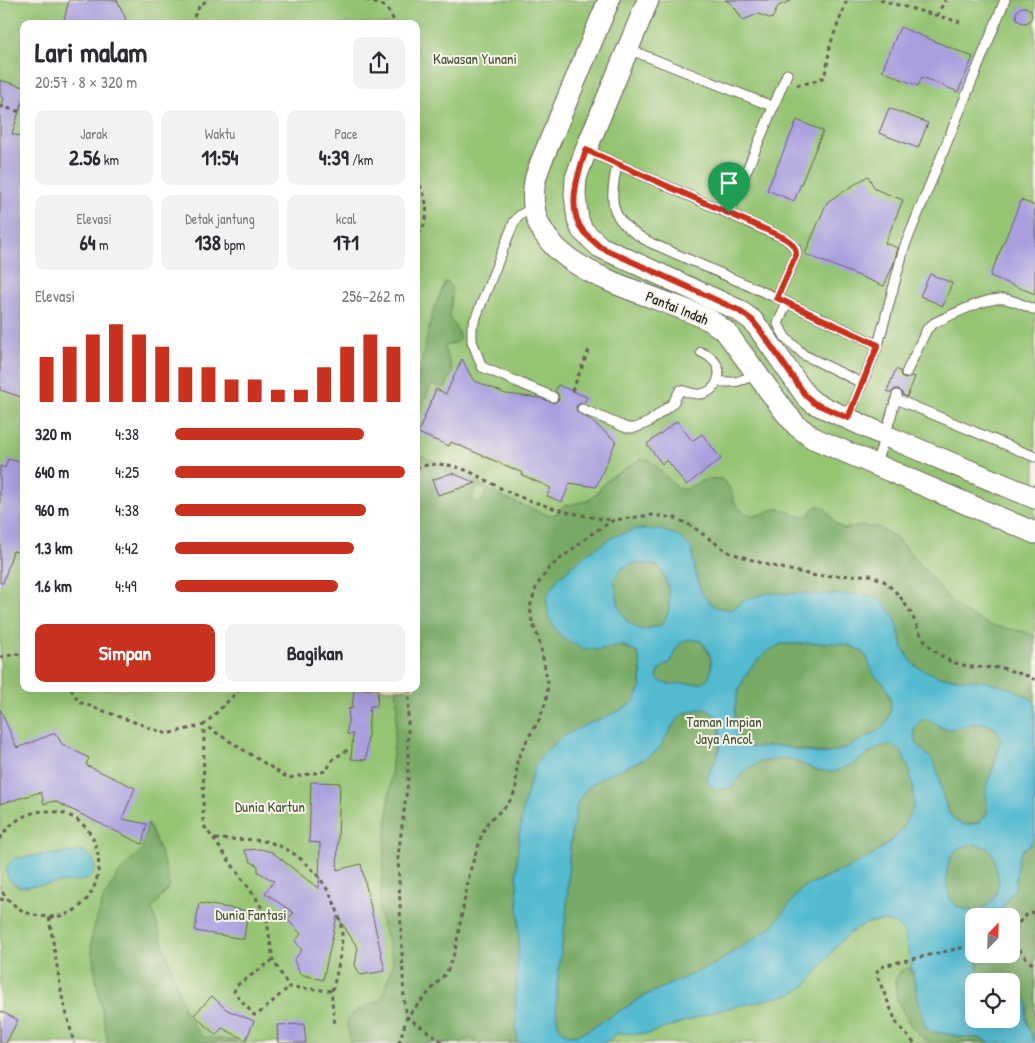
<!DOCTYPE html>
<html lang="id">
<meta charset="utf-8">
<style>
body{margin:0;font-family:"Patrick Hand",sans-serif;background:#f2f2f3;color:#2b2b33;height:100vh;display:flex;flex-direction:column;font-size:19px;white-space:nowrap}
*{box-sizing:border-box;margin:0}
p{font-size:16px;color:#7c7c81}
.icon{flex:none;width:28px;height:28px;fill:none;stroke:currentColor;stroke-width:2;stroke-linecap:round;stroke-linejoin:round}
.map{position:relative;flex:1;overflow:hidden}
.sheet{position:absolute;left:20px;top:20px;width:400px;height:672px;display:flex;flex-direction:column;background:#fff;border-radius:10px;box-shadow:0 5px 20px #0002}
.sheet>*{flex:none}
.needle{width:32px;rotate:23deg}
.buttons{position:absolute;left:965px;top:908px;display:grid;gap:10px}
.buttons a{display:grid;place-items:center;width:55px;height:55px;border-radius:10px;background:#fff;box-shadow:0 5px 20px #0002;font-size:25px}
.pin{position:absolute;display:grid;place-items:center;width:42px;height:42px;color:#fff;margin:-51px -21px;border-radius:50% 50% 50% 0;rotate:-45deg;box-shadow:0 0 5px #0007}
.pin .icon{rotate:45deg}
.round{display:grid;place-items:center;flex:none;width:52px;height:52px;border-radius:10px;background:#f2f2f3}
.head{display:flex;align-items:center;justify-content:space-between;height:85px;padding:0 15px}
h1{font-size:28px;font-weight:700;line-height:38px}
.figures{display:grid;grid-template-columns:repeat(3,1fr);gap:8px;height:85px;padding:5px 15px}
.figures div{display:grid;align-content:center;border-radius:10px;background:#f2f2f3;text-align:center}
.figures b{font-size:21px;font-weight:700}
.figures small{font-size:14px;font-weight:400}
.figures p{font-size:14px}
.chart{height:140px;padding:10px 15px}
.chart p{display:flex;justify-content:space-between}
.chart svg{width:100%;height:90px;margin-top:5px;stroke:#c8321e;stroke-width:6}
.button{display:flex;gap:10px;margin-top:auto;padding:10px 15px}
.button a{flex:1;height:58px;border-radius:10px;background:#c8321e;color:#fff;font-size:20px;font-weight:700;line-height:58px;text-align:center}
.button a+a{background:#f2f2f3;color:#2b2b33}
ul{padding:0 15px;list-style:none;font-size:16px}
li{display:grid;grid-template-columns:80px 60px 1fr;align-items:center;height:38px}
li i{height:12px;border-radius:6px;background:#c8321e}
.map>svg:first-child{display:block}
</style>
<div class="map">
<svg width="1035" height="1043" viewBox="0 0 1035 1043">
<rect width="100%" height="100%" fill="#f7f3e8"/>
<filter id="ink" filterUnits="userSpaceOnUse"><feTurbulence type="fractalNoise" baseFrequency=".02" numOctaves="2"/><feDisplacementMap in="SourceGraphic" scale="10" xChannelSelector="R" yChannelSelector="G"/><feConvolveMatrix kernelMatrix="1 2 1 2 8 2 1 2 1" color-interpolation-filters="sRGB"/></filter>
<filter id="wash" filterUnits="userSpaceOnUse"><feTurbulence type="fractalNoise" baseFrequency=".0096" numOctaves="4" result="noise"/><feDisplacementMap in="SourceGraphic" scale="20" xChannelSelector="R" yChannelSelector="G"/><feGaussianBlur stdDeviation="1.12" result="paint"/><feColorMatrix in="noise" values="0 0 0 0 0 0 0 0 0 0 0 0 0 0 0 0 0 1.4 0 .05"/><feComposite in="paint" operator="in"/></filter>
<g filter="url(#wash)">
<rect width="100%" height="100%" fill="#f0ddbd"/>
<path fill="#95c473" stroke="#587048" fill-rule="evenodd" d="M 0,0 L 1035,0 L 1035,1043 L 0,1043 ZM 24,24 L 416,24 L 416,689 L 24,689 ZM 974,916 L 1011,916 L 1011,954 L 974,954 ZM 974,981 L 1011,981 L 1011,1019 L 974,1019 Z"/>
<path fill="#78aa65" stroke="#4a6340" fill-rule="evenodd" d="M 445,282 L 448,282 C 456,292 450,305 449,316 L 458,331 L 460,338 L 457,342 L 445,346 L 444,348 L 453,371 L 445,388 L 432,385 L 430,388 L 416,420 L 416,389 L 432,314 Z
M 416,453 L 473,480 L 504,498 L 548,515 L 556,514 L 563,506 L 586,501 L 593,497 L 608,479 L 641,459 L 650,460 L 677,488 L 686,489 C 699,481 707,478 722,479 C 725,483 730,487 732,492 C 733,494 732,497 733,499 C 736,509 749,517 758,515 C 767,513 772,508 781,509 C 794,511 794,520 810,515 L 812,509 L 817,506 L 825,508 L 835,523 L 844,529 L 860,526 L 878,527 L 897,538 L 954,604 L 965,613 L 990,625 L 1025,632 L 1035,636 L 1035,701 L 1012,689 L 955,678 L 940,677 L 915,666 L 903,649 L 897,623 L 816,595 L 789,593 L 747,599 L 731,610 C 726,609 720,609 715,608 C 697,600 694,566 692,549 L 613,537 L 585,555 L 559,577 L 597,650 C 615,646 621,644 638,653 L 641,669 L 641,687 L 635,701 L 622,710 L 559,740 L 536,763 L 528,787 L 521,822 L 517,878 L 519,922 L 516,1020 L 518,1043 L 478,1043 L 472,1039 L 463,1040 L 460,1043 L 350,1043 L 347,1021 C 356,1008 368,1005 382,1000 L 393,961 L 379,912 L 397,706 L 396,689 L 416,689 ZM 477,486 L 487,490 L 480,504 L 471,500 Z
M 634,563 L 657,565 C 668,577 672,596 668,612 C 667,617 663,622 660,626 L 641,630 L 627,621 L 619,607 L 614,579 L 622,568 Z
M 690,639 L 701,641 C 710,653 714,662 709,677 L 702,683 L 668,684 L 660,682 L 657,677 L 660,669 L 671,662 C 674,650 678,642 690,639 Z
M 781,644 C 803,645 833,639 853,647 C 872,655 866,663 875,676 C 878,679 882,681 884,684 C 893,697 893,718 881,729 C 867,737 850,748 833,752 C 817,757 790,744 770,746 C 759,747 750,750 741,742 C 736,737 736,730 735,724 C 732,690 750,658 781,644 Z
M 706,709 L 719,717 C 721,742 721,750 709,771 L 732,787 L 744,771 L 759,762 L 780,759 L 790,759 L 816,770 L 868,754 L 881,746 L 891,745 L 900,750 L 908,766 L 913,785 L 914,805 L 901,832 L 873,855 L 844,870 L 803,887 L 772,927 L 715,964 L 646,995 L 585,1032 C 577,1035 566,1038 560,1029 C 550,1015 563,937 566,917 C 569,885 567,853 574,822 C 575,815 576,806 579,800 C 593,771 635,769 658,750 C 661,747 663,741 666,737 C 678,717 681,710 706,709 Z
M 926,718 L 934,721 L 941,728 L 947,729 L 979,723 L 987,724 L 998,731 L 1001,738 L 990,776 L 987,814 C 983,820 978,823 971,824 C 941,828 943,781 934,764 C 928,751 914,750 914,732 C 914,724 920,721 926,718 Z
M 148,823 L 162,856 L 170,886 L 152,909 L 187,1017 L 203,1037 L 237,1041 L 243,1043 L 108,1043 L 95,973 L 91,947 L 92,935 L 103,899 L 118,874 L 141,850 Z
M 1035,835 L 1035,1041 C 1028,1030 1025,1020 1028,1007 L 1015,1000 L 1011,1001 L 1011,981 L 977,981 L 976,979 L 979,954 L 1011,954 L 1011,916 L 996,916 L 1015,888 L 1018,859 L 1023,849 L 1030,845 Z
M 974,844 C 980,846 988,847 992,852 C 994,856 995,863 996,867 C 1002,889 996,903 976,912 C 970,910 962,909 957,906 C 943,898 944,861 955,851 C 960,846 968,845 974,844 Z
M 910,967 L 930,1031 L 964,1037 L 979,1038 L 990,1043 L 930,1043 L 919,1035 L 909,1023 L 897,1000 L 895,981 L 900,971 Z"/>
<path fill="#52bad0" stroke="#376b76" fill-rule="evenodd" d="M 636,529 L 660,530 L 677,535 L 692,549 L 696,576 L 702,594 L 714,607 L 731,610 L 747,599 L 767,593 L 864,595 L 881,600 L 891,612 L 897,623 L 903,649 L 915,666 L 940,677 L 985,681 L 1012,689 L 1035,701 L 1035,835 L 1030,845 L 1023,849 L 1018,859 L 1015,888 L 996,916 L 974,916 L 974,954 L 979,954 L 978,958 L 977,981 L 974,981 L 974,1019 L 1011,1019 L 1011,1001 L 1022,999 L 1026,1000 C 1030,1006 1026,1009 1026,1016 C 1026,1026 1032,1034 1035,1043 L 990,1043 L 979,1038 L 964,1037 L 930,1031 L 925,1027 L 904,934 L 900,928 L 894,923 L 882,921 L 865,924 L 851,932 L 838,944 L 806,986 L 792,994 L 716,1011 L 648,1034 L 617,1033 L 605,1043 L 518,1043 C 512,1003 519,962 519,922 C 519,908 517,894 517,880 C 516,850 521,809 531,780 C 533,774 534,767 537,762 C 548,747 565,734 581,727 C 623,707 652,710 638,653 L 625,646 L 614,646 L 597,650 L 581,648 L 560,636 L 549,618 L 546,597 L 559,577 L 585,555 L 613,537 ZM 634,563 L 657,565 C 668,577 672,596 668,612 C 667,617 663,622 660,626 L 641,630 L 627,621 L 619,607 L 614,579 L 622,568 ZM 690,639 L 701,641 C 711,652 714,662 709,677 L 702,683 L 668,684 L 661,682 L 657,677 L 660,669 L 671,662 C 674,650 678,642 690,639 ZM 781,644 C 803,645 833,639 854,647 C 872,655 866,663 875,676 C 878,679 882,681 884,684 C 894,697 893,718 881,729 C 867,737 848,748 833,752 C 817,758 790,744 769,746 C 759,747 749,750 741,742 C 736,737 736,730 735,724 C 732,690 750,658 781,644 ZM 706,709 L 719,718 C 720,730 722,743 718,755 C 714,766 709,768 707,782 L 713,788 L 724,790 L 732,787 L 744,771 L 759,762 L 780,759 L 790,759 L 816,770 L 833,772 L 853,764 L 881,746 L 891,745 L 900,750 L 908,766 L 913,785 L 914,805 L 901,832 L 888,844 L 873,855 L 844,870 L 803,887 L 772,927 L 715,964 L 646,995 L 585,1032 C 577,1035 566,1038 560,1029 C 550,1015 563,937 566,917 C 569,885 567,853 574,822 C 575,815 576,806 579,800 C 593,771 635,769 658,750 C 661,747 664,741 666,737 C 678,717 681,710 706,709 ZM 926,718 C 934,721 941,729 947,729 C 966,729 991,711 1001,738 C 999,747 997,756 995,764 C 992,772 987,781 986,790 C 985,799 991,812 983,819 C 980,823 974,824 969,825 C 941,826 943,780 934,763 C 927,751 914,748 914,732 C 915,724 920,721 926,718 ZM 974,844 C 980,846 988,847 992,852 C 994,856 995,863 996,867 C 1002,889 996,903 976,912 C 970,911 962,909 957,906 C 943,898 944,861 955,851 C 960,846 968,845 974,844 Z
M 82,851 C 96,856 100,871 86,880 L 22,887 C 11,885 5,877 7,866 L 14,858 Z"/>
<g id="blocks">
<path fill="#a99fdf" d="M 69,0 L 117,0 L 126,19 L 118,24 L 63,24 Z
M 725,0 L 791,0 L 791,1 L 778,6 L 772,19 L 758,14 L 743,20 L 732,4 Z
M1016 15a8 8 0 1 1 16 0a8 8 0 1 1-16 0Z
M 900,27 L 973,57 L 958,92 L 922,77 L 918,86 L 882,71 Z
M 0,80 L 24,87 L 24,96 L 12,134 L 24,137 L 24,398 L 0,390 L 0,112 L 4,98 L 0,96 Z
M 889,108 L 928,123 L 918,148 L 879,133 Z
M 797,120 L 823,131 L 794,201 L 767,190 Z
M 868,176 L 875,189 L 903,200 L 885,243 L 898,248 L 893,265 L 884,286 L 805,254 L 827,202 Z
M 1021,200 L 1035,206 L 1035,294 L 990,276 Z
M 930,274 L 952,283 L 943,306 L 920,296 Z
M 462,359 L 473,380 L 506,394 L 540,398 L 554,403 L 559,399 L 558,394 L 555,391 L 558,385 L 587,397 L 584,403 L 581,403 L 576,406 L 577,412 L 589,419 L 616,441 L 596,487 L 570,483 L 562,502 L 547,496 L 551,488 L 522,475 L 523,473 L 451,442 L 449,446 L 418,433 L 436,389 L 446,394 Z
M 896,369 L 900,371 L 901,376 L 904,379 L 909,378 L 912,376 L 915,377 L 907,397 L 903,395 L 899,389 L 895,389 L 891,393 L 887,391 Z
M 677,421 L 692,441 L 702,434 L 721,459 L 686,485 L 667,460 L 662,464 L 647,444 Z
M 8,459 L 24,463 L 24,553 L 13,551 L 3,583 L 0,583 L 0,466 L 5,468 Z
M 452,473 L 476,483 L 438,495 L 432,480 Z
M 354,689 L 378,689 L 377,706 L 370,706 L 366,760 L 351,759 L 353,734 L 347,734 L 349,708 L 352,709 Z
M 0,709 L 17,748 L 55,733 L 62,744 L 89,758 L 86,765 L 135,788 L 122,819 L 147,824 L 142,844 L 54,801 L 44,804 L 41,792 L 0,804 Z
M 311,782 L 340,783 L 337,870 L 361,864 L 385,971 L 360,975 L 355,965 L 358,948 L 337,916 L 323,980 L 300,974 L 294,960 L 302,950 L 295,941 L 301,934 L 287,919 L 294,913 L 265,893 L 274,881 L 258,872 L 258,866 L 251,862 L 244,850 L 260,849 L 272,852 L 319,889 L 320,843 L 309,842 Z
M 199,903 L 248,911 L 244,939 L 195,931 Z
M 212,996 L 227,1010 L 254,1021 L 246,1040 L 222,1028 L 216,1035 L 194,1015 Z
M 0,1011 L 18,1020 L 6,1043 L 0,1043 Z
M 304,1024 L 306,1043 L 278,1043 L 277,1025 Z"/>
</g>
</g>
<g filter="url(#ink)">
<use href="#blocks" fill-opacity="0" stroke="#666054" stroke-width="1"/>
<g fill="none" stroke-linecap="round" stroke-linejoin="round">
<defs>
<path id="service" d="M 628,49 L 774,107
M 586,150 L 786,239 L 796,249 L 796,255 L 777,298
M 617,165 C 608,208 611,221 651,243 L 777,298 L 878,345
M 535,207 L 520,215 L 514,222 L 472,327 L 472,341 L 482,367 L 553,397
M 729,213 L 787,74
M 787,302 L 778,324 L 785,337 L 804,355 L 862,383
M 906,373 L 927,329 L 934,323 C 952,315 985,297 1005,299 C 1016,301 1025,306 1035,310
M 718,381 C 735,384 741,381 757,374
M 896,399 L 1035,457
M 582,409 L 627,428 L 635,428 L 649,422 L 673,403 L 680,390 C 686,391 694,395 700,394 C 716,393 725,373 714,361 C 711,357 705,354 701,352
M 848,418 L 878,345 L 904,248 L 1005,0
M 875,465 C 884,442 890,419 897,395"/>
<path id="tertiary" d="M 609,0 L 541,162 C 539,168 536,175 535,181 C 517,273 653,290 711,321 C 716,324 721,328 726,332 L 785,412 L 797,426 L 813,438 L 1035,533
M 648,0 L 586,150 L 576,178 L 575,195 L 578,220 L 582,230 L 600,247 L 738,310 L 752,320 L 760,330 L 806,396 L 814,403 L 886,436 L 1035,498"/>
</defs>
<use href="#service" stroke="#666054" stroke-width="11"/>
<use href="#tertiary" stroke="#666054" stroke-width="23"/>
<path stroke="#666054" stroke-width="3" stroke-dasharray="4 4" stroke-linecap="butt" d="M 366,0 L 386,7 L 396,24
M 880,0 L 960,22
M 937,16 L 945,0
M 190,24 L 199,7 L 207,0
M 797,85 L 813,82 L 824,77 L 827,66 L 830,45 L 847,0
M 0,106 L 24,113
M 416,178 C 428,197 432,220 416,238
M 572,391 L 589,350
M 416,468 C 458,454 483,483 520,497 C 550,508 581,517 613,520
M 0,657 L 17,654 L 24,656
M 71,689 L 79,702 L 167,734 L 204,725 L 288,778 L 326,771 L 333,759 L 349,749
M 240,689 L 204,725 L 203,820 L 204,826 L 256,898 L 266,915 L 273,960 L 289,987 L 332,991
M 410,689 L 408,714 L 408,781 L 398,856 L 404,1000 L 407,1017 L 444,1043
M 0,839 C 9,823 27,811 46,811 C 124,812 111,933 35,915 C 20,912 8,902 0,888
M 215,839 C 231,840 251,838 268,842 C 307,852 340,895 342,935 C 342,948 339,963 336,976 C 335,981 333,986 332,991 C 331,1001 334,1014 335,1025
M 0,899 L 9,901
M 1035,912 C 1018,915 1009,935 1019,949 C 1023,956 1030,961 1035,967
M 49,917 L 62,996 L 74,1043
M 273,960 L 236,986 L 234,992 L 254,1015 L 257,1015 L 289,987
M 399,1043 L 407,1017 L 447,972 L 455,951 L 470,871 L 482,834 L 488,822 L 508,804 L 516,790 L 517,760 L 528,738 L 539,720 L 546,702 L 548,683 L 539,639 L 532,622 L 530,607 L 537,585 L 549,568 L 594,532 L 614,520 L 652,515 L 676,518 L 693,527 L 728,552 L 768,565 L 816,576 L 870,575 L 884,581 L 899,595 L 911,613 L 922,637 L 933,650 L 951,662 L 971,667 L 1002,668 L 1028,676 L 1035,680
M 914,1043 L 897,1024 L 878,978 L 877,972 L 879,968 L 894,963 L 974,945"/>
<use href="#service" stroke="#fff" stroke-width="9"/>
<use href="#tertiary" stroke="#fff" stroke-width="21"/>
</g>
</g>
<g fill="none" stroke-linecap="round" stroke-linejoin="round" filter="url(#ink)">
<defs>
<path id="route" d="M 586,150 L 778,235 C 787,239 796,244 796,255 L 777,298 L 878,345 L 848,418 L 814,403 L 806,396 L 760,330 L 752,320 L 738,310 L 600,247 C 595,242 588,237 583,231 C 566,209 578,173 586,150 Z"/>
</defs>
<use href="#route" stroke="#fff" stroke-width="10"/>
<use href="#route" stroke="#c8321e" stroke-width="6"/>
</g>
<g text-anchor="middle" stroke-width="4" stroke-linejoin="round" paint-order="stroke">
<g font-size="15" fill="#46573a" stroke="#f7f3e8">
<text x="475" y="64">Kawasan Yunani</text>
<text x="724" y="727">Taman Impian<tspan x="724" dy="17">Jaya Ancol</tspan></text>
<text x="270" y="812">Dunia Kartun</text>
<text x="251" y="920">Dunia Fantasi</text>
</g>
<g font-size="15" fill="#1c1c1c" stroke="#f7f3e8">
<text transform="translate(677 308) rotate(22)" y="5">Pantai Indah</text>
</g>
</g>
</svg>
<div class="buttons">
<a><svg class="needle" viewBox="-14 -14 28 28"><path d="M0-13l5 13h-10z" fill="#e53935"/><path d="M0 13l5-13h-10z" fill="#7c7c81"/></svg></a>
<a><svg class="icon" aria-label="locate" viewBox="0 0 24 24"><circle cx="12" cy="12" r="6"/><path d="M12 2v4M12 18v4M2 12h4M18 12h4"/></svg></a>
</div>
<div class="pin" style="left:729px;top:213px;background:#1e9e55"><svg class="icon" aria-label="arrive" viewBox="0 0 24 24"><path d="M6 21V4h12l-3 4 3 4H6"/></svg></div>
<section class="sheet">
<div class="head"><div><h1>Lari malam</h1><p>20:57 · 8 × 320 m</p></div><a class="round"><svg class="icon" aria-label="share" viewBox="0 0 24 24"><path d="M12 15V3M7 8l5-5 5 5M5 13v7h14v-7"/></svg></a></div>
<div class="figures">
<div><p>Jarak</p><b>2.56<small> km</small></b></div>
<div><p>Waktu</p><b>11:54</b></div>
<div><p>Pace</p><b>4:39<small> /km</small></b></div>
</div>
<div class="figures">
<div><p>Elevasi</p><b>64<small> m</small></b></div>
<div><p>Detak jantung</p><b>138<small> bpm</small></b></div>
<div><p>kcal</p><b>171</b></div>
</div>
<div class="chart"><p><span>Elevasi</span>256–262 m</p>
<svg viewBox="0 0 160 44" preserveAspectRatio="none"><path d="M5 44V22M15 44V17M25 44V11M35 44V6M45 44V11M55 44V17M65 44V27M75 44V27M85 44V33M95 44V33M105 44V38M115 44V38M125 44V27M135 44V17M145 44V11M155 44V17"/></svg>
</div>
<ul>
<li><b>320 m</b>4:38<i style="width:82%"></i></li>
<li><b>640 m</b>4:25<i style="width:100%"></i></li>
<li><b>960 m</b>4:38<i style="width:83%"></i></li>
<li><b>1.3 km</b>4:42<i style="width:78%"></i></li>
<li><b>1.6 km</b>4:49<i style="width:71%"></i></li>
</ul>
<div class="button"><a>Simpan</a><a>Bagikan</a></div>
</section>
</div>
